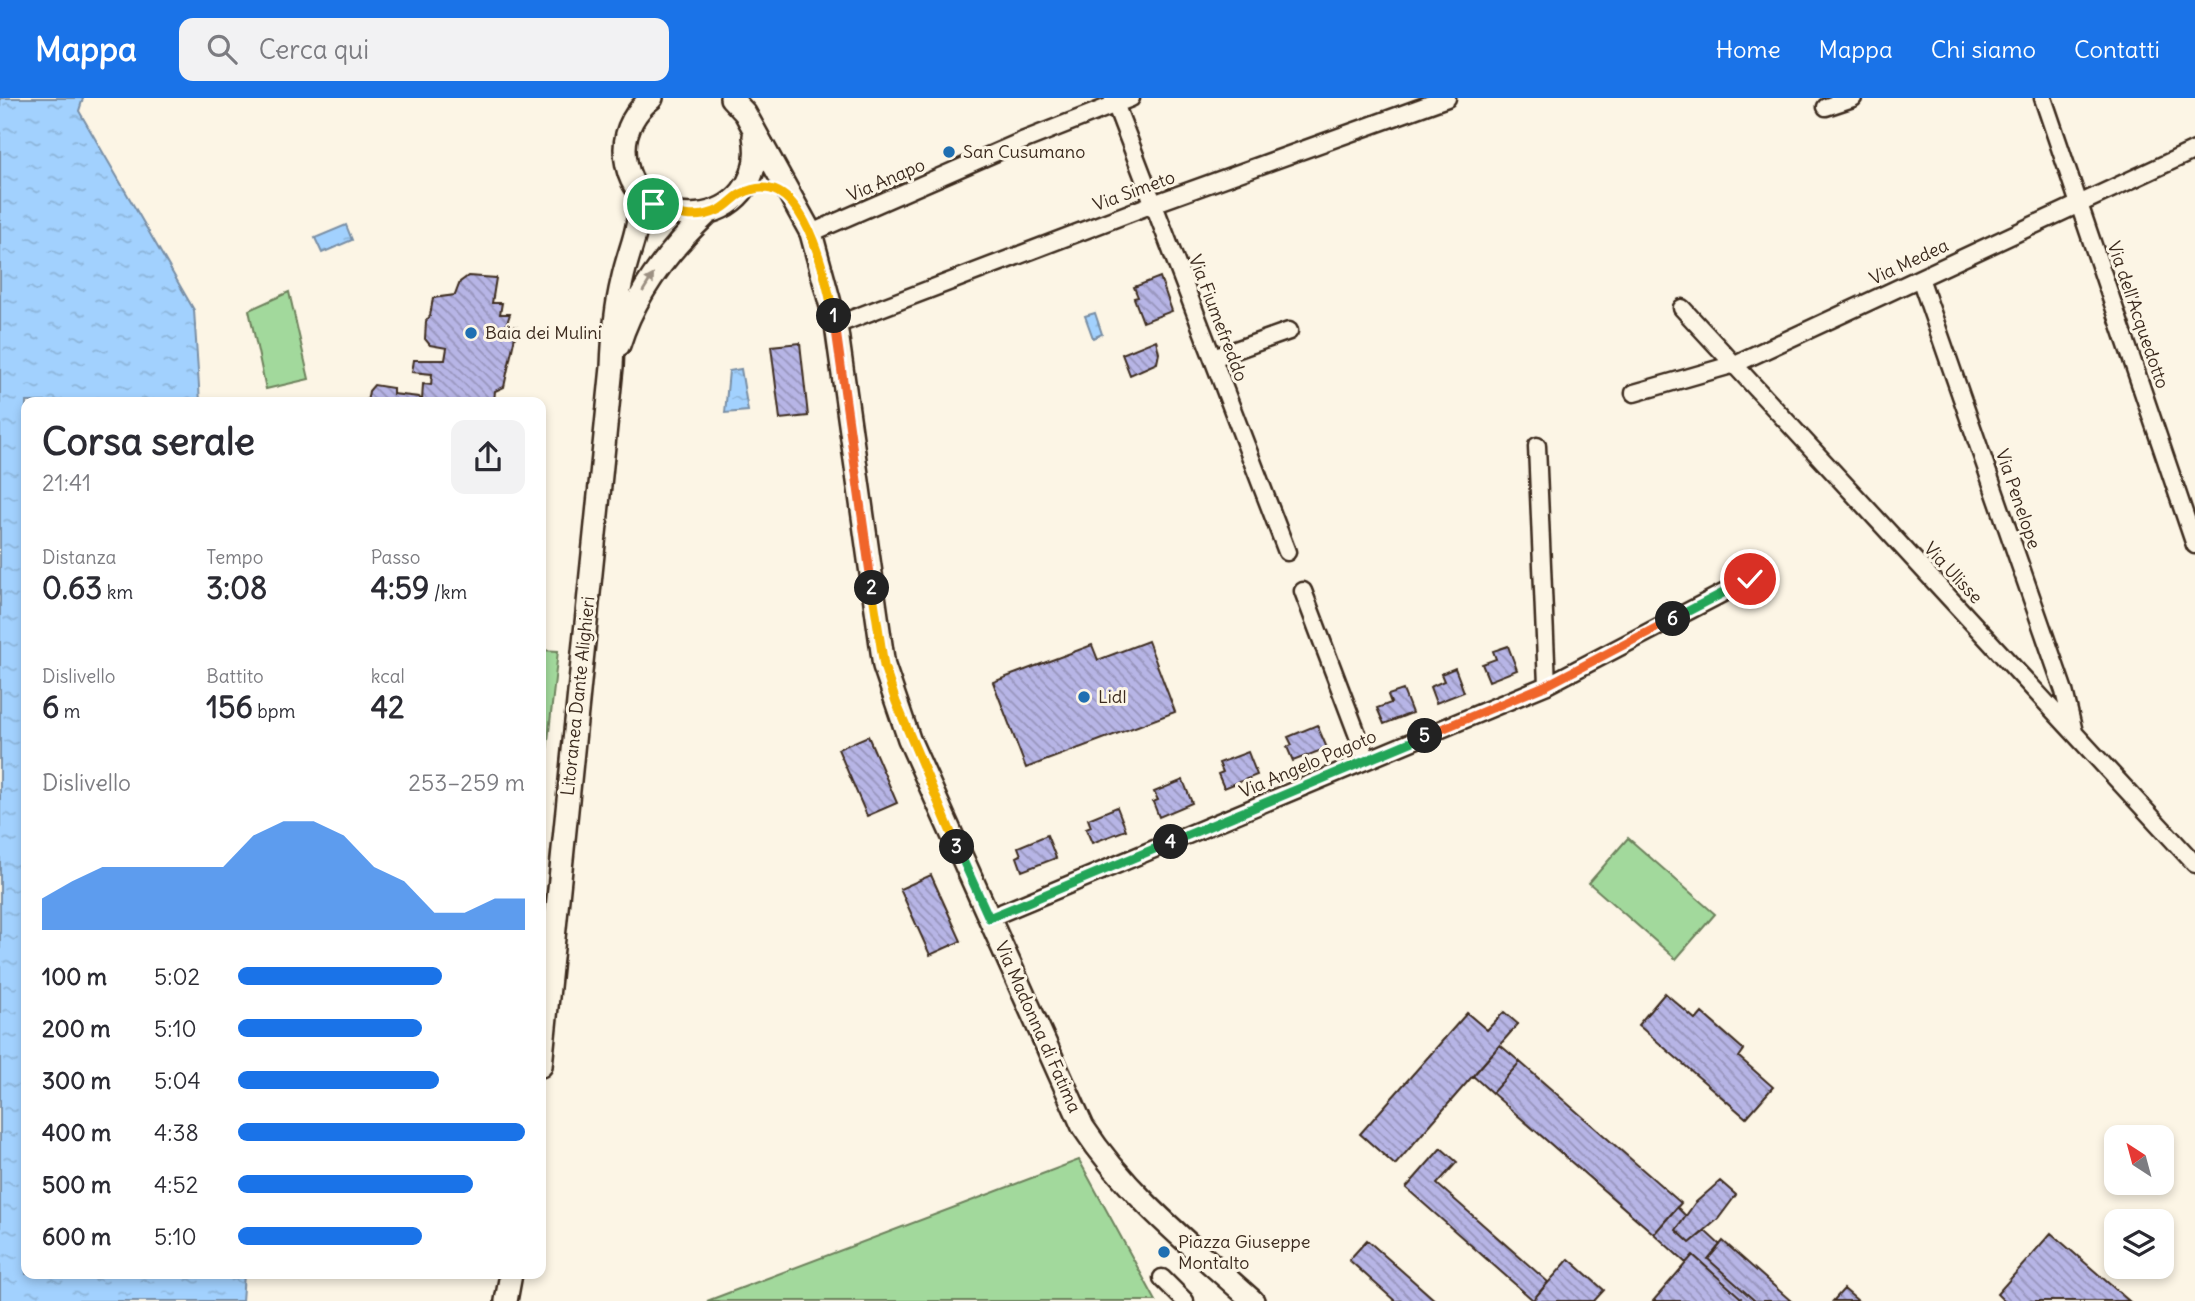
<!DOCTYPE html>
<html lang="it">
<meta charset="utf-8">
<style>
body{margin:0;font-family:Delius,sans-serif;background:#f2f2f3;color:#2b2b33;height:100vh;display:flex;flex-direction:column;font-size:26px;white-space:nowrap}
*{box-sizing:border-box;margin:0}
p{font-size:23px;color:#7c7c81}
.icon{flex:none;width:38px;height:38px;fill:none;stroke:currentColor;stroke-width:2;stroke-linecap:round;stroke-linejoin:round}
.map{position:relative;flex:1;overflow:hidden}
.side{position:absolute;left:21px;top:299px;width:525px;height:882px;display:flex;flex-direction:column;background:#fff;border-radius:14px;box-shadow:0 4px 10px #0003}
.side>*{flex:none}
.needle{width:46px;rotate:324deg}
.fabs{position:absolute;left:2104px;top:1027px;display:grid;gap:14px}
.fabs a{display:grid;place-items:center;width:70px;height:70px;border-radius:14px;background:#fff;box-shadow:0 4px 10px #0003;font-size:35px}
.pin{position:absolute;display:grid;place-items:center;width:60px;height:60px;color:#fff;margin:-30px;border:4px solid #fff;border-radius:50%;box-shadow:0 2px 7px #0007}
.km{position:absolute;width:35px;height:35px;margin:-18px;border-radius:50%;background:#222;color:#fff;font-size:19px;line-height:35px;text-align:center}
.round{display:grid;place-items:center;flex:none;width:74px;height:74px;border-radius:14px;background:#f2f2f3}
.headline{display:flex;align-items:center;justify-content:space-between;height:119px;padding:0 21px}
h1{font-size:38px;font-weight:800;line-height:52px}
.metrics{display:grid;grid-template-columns:repeat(3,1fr);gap:10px;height:119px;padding:7px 21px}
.metrics div{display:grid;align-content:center}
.metrics b{font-size:30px;font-weight:800}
.metrics small{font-size:19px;font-weight:400}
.metrics p{font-size:19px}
.chart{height:196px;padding:14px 21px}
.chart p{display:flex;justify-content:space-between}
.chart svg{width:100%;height:126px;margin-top:7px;fill:#1a73e8;opacity:.7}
ul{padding:0 21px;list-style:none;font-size:23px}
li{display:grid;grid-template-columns:112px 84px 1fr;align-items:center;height:52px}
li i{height:18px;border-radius:9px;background:#1a73e8}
header{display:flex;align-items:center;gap:42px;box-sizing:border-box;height:98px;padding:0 35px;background:#1a73e8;color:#fff}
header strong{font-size:33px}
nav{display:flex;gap:38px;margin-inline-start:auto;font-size:24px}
.search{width:490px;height:63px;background:#f2f2f3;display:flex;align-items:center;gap:18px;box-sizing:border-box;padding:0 24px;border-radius:14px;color:#7c7c81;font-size:26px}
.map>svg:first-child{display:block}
</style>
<header>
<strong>Mappa</strong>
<div class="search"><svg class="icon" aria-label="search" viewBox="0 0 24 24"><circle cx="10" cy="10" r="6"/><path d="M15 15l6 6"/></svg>Cerca qui</div>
<nav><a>Home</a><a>Mappa</a><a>Chi siamo</a><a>Contatti</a></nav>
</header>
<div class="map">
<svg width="2195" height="1203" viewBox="0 0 2195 1203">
<defs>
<pattern id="water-ripples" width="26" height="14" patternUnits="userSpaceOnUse" patternTransform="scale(1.75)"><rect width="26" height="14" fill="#a2d1fe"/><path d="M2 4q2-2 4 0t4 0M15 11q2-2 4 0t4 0" fill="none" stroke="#8cb4d9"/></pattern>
<pattern id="building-back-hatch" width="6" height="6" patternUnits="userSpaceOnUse" patternTransform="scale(1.75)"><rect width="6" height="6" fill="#b7b5e6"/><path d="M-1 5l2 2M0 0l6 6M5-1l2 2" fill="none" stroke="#9693ba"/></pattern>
</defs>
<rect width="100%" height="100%" fill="#fcf5e5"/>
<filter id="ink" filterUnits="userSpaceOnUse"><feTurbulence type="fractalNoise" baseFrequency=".0143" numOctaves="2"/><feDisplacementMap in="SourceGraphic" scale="14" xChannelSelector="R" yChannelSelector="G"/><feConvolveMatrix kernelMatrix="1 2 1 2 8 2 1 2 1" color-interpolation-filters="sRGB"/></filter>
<g filter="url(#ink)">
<path fill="#a2d99c" stroke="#6e825d" stroke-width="2" d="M 289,194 L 309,281 L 266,291 L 249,212 Z
M 541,552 L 558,553 L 541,706 Z
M 1628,740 L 1715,816 L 1676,861 L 1589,785 Z
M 1079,1062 L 1156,1203 L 707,1203 Z"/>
<path fill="url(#water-ripples)" stroke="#798ea4" stroke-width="2" d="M 0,0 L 83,0 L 79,13 L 194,212 L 200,304 L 26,304 L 26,1176 L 244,1176 L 242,1203 L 0,1203 Z
M 346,127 L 352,142 L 322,155 L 315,140 Z
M 1095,215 L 1102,236 L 1093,240 L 1085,218 Z
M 741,271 L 748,313 L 725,315 L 729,273 Z"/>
<path fill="url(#building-back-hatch)" stroke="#3b2a1e" stroke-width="2" d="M 468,178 L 496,180 L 492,205 L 502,205 L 500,216 L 510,216 L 506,228 L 517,229 L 504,289 L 495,293 L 494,304 L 367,304 L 369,293 L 374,287 L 393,290 L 393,296 L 419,299 L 422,303 L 423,286 L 431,287 L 432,276 L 412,274 L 414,262 L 445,262 L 447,250 L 430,247 L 425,241 L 426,223 L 430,218 L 433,200 L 455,197 L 460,184 Z
M 1160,179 L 1172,213 L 1143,224 L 1134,200 L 1138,199 L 1134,189 Z
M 1156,242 L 1159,255 L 1157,265 L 1130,277 L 1122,256 Z
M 800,245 L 808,318 L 780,321 L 771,248 Z
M 1148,543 L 1175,614 L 1026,670 L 993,584 L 1092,547 L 1098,562 Z
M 1508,548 L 1517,572 L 1489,583 L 1482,566 L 1496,561 L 1493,553 Z
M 1455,570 L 1464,594 L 1436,605 L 1430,589 L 1444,583 L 1441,576 Z
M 1403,592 L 1412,615 L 1384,626 L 1377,610 L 1391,605 L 1388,597 Z
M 1317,627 L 1327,650 L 1293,663 L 1287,649 L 1292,647 L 1288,639 Z
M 868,638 L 897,705 L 867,718 L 838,651 Z
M 1248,654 L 1257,677 L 1224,690 L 1218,676 L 1223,674 L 1219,665 Z
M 1183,682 L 1192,705 L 1159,719 L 1153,704 L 1158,702 L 1154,694 Z
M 1117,709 L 1126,732 L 1092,745 L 1086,731 L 1091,729 L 1088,721 Z
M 1047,737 L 1056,760 L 1022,773 L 1017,759 L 1021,757 L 1018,749 Z
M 931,777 L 961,843 L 930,857 L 900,791 Z
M 1665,895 L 1696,922 L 1702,915 L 1744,952 L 1739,959 L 1773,989 L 1746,1020 L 1638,927 Z
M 1504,914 L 1518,926 L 1395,1067 L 1360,1036 L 1467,915 L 1487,932 Z
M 1500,947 L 1520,964 L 1492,995 L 1473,978 Z
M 1520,964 L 1681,1105 L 1654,1136 L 1492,995 Z
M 1441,1050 L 1457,1064 L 1437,1086 L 1548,1184 L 1533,1202 L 1406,1090 Z
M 1720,1083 L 1736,1097 L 1718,1121 L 1690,1145 L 1676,1132 L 1695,1105 Z
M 1677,1109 L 1686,1118 L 1676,1132 L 1690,1145 L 1705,1133 L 1720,1147 L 1708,1161 L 1755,1203 L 1738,1203 L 1741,1200 L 1693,1157 L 1686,1165 L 1654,1136 Z
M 2051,1135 L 2129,1203 L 2004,1203 L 1997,1196 Z
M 1367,1142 L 1436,1203 L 1395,1203 L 1349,1162 Z
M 1723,1143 L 1791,1203 L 1755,1203 L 1708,1161 Z
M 1693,1157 L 1741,1200 L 1738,1203 L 1653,1203 Z
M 1569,1161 L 1604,1192 L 1594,1203 L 1532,1203 Z
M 1844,1191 L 1858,1203 L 1833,1203 Z"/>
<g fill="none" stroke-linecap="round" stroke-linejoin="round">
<defs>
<path id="street" d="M 1113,0 L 1287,454
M 2043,0 L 2195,447
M 1826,9 L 1853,0
M 811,135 L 1022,43 L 1131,0
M 1920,180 L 2064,593 L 2074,634
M 1682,210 L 2195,766
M 836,227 L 1153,106 L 1447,0
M 1213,260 L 1289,233
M 1634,295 L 1735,266 L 2195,52
M 1537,348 L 1547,587
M 1303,493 L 1367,662
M 989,820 L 1547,587 L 1750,481
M 1162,1180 L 1185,1203"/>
<path id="secondary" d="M 652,0 C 636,12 625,31 625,51 C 627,147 771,134 754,38
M 731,0 L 745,15 L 811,135 L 836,227 L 884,568 L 909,641 L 1083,1029 C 1128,1098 1192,1148 1253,1203
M 619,247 C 635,195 668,153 707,116
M 541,968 L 612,269 C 613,240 615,212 622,183 C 630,146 641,134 639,93
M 506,1203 L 511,1176"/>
</defs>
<use href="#street" stroke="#3b2a1e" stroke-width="21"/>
<use href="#secondary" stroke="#3b2a1e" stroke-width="26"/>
<use href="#street" stroke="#fcf5e5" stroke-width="16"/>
<use href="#secondary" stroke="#fcf5e5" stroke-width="21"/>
</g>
<defs><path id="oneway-solid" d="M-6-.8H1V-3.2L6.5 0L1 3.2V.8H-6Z" transform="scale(1.75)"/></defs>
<use fill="#9c9082" href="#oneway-solid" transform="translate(648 185) rotate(-58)"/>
</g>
<g fill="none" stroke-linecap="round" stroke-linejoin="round" filter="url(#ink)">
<defs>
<path id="split-1" d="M 653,106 C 674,117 696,123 719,112 C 728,108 733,100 741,96 C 804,62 825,180 834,218"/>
<path id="split-2" d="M 834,218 L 872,490"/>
<path id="split-3" d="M 872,490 L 884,568 L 896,604 L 957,749"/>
<path id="split-4" d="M 957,749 L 989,820 L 1171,744"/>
<path id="split-5" d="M 1171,744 L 1425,638"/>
<path id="split-6" d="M 1425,638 L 1547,587 L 1673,521"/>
<path id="split-7" d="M 1673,521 L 1750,481"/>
</defs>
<use href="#split-1" stroke="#fff" stroke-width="14"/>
<use href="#split-2" stroke="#fff" stroke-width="14"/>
<use href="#split-3" stroke="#fff" stroke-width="14"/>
<use href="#split-4" stroke="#fff" stroke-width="14"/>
<use href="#split-5" stroke="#fff" stroke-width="14"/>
<use href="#split-6" stroke="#fff" stroke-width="14"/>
<use href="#split-7" stroke="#fff" stroke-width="14"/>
<use href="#split-1" stroke="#f5b400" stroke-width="9"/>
<use href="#split-2" stroke="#f0652b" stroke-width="9"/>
<use href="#split-3" stroke="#f5b400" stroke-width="9"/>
<use href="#split-4" stroke="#22a559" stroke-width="9"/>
<use href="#split-5" stroke="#22a559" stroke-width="9"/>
<use href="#split-6" stroke="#f0652b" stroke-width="9"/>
<use href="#split-7" stroke="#22a559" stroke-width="9"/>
</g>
<g fill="#1f6fb2" stroke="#fcf5e5" stroke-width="2.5">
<circle cx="949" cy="54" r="7"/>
<circle cx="471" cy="235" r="7"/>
<circle cx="1084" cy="599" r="7"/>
<circle cx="1164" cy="1154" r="7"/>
</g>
<g text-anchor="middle" stroke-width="6" stroke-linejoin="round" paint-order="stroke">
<g font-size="18" fill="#3b2a1e" stroke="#fcf5e5" text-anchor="start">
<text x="963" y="60">San Cusumano</text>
<text x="485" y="241">Baia dei Mulini</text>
<text x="1098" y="605">Lidl</text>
<text x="1178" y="1150">Piazza Giuseppe<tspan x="1178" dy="21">Montalto</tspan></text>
</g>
<g font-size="18" fill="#3b2a1e" stroke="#fcf5e5">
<text transform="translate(886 82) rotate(-23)" y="6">Via Anapo</text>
<text transform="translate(1134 93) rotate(-20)" y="6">Via Simeto</text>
<text transform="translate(1909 164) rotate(-25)" y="6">Via Medea</text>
<text transform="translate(2138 217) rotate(71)" y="6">Via dell'Acquedotto</text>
<text transform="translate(1218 220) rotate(69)" y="6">Via Fiumefreddo</text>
<text transform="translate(2018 401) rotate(71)" y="6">Via Penelope</text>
<text transform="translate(1953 475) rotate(47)" y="6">Via Ulisse</text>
<text transform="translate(578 598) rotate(-84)" y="6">Litoranea Dante Alighieri</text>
<text transform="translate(1308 666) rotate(-23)" y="6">Via Angelo Pagoto</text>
<text transform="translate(1038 929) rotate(66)" y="6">Via Madonna di Fatima</text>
</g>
</g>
</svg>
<div class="fabs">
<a><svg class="needle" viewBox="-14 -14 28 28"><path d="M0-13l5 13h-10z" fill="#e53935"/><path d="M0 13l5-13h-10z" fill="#7c7c81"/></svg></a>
<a><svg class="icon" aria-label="layers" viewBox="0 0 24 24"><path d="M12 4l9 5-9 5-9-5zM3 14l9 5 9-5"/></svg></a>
</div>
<div class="pin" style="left:653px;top:106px;background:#1e9e55"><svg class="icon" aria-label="arrive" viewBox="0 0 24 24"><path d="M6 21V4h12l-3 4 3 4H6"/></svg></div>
<div class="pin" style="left:1750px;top:481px;background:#d93025"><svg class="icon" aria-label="check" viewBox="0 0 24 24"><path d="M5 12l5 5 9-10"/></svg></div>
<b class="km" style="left:834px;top:218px">1</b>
<b class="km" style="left:872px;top:490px">2</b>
<b class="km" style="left:957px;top:749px">3</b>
<b class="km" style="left:1171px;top:744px">4</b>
<b class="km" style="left:1425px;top:638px">5</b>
<b class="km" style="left:1673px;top:521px">6</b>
<section class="side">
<div class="headline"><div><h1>Corsa serale</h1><p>21:41</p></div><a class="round"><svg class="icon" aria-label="share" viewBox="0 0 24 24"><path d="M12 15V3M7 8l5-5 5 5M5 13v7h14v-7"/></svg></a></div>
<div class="metrics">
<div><p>Distanza</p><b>0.63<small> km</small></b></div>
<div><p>Tempo</p><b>3:08</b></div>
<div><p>Passo</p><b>4:59<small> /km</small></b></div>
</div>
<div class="metrics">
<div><p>Dislivello</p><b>6<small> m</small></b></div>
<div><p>Battito</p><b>156<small> bpm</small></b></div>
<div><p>kcal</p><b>42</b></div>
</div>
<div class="chart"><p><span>Dislivello</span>253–259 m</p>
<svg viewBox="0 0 160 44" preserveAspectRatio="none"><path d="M0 44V33L10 27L20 22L30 22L40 22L50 22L60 22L70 11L80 6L90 6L100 11L110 22L120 27L130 38L140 38L150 33L160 33V44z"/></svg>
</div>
<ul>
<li><b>100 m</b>5:02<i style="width:71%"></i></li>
<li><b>200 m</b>5:10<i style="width:64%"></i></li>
<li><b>300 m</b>5:04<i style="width:70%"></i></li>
<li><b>400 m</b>4:38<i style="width:100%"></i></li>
<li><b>500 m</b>4:52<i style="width:82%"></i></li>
<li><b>600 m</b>5:10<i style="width:64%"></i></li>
</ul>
</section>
</div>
